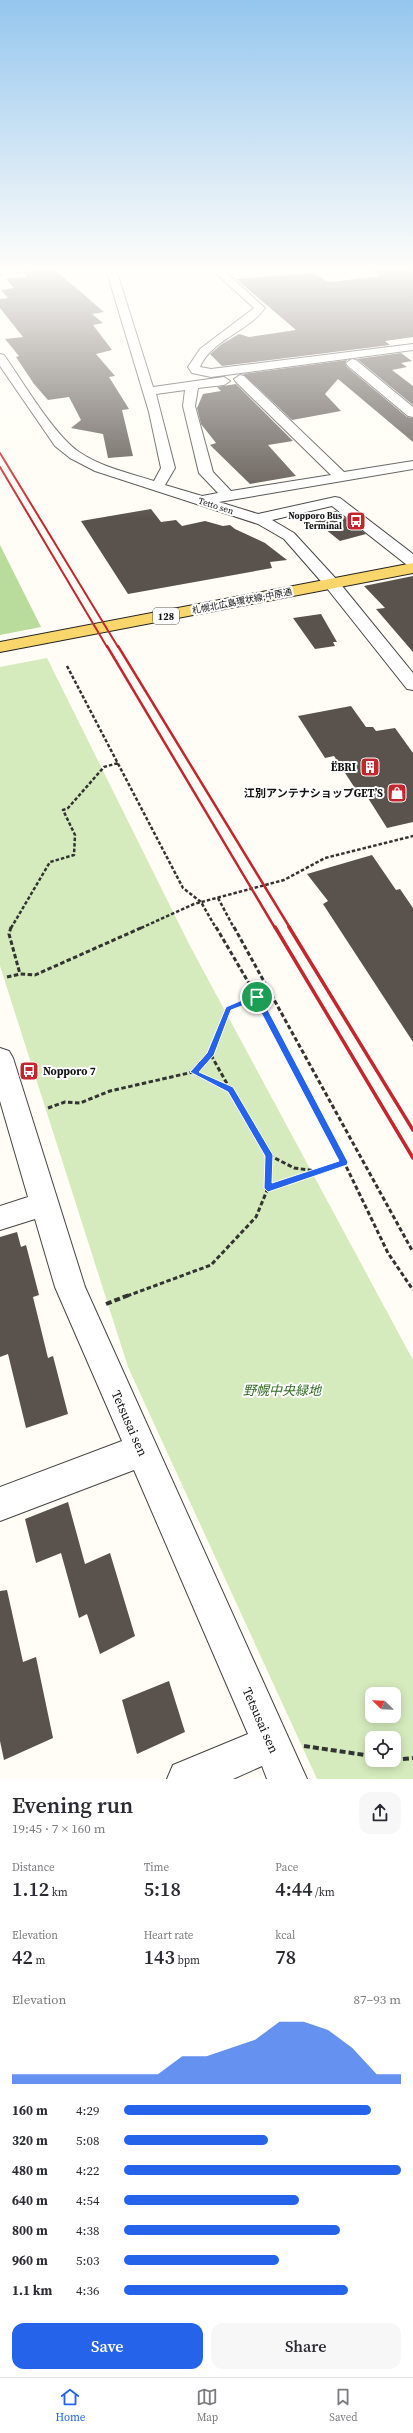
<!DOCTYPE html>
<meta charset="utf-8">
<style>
body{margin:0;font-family:"Source Serif 4","Noto Sans JP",serif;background:#f7f7f7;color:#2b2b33;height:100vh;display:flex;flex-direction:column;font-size:15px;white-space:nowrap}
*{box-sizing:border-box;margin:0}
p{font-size:13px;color:#7c7c81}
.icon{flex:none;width:22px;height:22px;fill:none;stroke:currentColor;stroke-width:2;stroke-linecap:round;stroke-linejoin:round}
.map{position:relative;height:1779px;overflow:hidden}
.sheet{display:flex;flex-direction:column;background:#fff;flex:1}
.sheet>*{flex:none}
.needle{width:26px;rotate:293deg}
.buttons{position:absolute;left:365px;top:1687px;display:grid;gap:8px}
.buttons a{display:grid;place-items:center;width:36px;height:36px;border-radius:8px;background:#fff;box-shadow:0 2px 10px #0003;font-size:20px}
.pin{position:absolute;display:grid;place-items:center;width:34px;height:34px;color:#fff;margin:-17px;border:2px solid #fff;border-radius:50%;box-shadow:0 1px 4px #0007}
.round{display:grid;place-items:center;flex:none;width:42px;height:42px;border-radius:12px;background:#f7f7f7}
.overview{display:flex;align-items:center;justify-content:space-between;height:68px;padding:0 12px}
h1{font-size:22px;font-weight:600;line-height:30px}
.figures{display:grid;grid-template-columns:repeat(3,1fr);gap:6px;height:68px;padding:4px 12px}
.figures div{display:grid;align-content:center}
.figures b{font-size:20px;font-weight:600}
.figures small{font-size:11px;font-weight:400}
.figures p{font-size:11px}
.chart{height:112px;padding:8px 12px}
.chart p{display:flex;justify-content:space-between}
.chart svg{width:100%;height:72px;margin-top:4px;fill:#2563eb;opacity:.7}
.action{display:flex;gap:8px;margin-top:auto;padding:8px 12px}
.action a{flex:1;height:46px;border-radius:12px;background:#2563eb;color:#fff;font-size:16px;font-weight:600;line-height:46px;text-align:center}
.action a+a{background:#f7f7f7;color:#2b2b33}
ul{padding:0 12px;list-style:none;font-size:13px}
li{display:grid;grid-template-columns:64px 48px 1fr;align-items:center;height:30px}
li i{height:10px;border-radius:5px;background:#2563eb}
.tab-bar{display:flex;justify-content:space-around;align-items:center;height:56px;border-top:1px solid #e1e1e2;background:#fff;font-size:11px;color:#7c7c81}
.tab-bar a{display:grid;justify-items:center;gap:2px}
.tab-bar .active{color:#2563eb}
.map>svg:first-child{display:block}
</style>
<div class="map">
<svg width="413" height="1779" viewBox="0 0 413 1779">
<rect width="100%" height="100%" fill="#fffdf5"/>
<path fill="#d5ebbd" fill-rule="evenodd" d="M 47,658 L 189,944 L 413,1360 L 413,1779 L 317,1779 L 128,1367 L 0,966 L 0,667 ZM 372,1694 L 394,1694 L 394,1716 L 372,1716 ZM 372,1738 L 394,1738 L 394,1760 L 372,1760 Z"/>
<path fill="#b9dc9c" d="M 0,545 L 41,627 L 0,635 Z"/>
<path fill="#5a524d" d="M 54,269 L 104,312 L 92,314 L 103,323 L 93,325 L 112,350 L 96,354 L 115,376 L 109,377 L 129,409 L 122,410 L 133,456 L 108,458 L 103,434 L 71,428 L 81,420 L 69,397 L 48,400 L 34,384 L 16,357 L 19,356 L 5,339 L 23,337 L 0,308 L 0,299 L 8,298 L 1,290 L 14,288 L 6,279 L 27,277 L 23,272 Z
M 370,269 L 413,269 L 413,337 L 385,341 L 390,345 L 222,366 L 210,354 L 222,344 L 239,334 L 249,337 L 296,330 L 236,279 L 314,273 L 326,281 L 331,282 L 380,276 Z
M 401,353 L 412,361 L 401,363 L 407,367 L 392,370 L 413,386 L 413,405 L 357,359 Z
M 347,360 L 345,363 L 347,367 L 407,417 L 413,418 L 413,442 L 338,379 L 325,394 L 341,411 L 292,420 L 243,374 Z
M 236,384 L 293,441 L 268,445 L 296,476 L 250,484 L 210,445 L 216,443 L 201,424 L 197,408 L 203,394 L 221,391 L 217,387 Z
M 151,509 L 161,522 L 176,520 L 182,526 L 205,521 L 223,526 L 230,525 L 235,529 L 265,543 L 287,560 L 270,562 L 272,568 L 128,594 L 81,521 Z
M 336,511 L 366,534 L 340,541 L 310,517 Z
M 413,576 L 413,652 L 376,609 L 385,608 L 364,586 Z
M 321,614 L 337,642 L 333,642 L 335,646 L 315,649 L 293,618 Z
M 351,706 L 366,727 L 373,727 L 376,731 L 395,728 L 413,753 L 413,822 L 387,828 L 368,798 L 362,799 L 334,756 L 325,758 L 298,716 Z
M 372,855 L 396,890 L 400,889 L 413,908 L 413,1042 L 323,904 L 328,901 L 307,874 Z
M 17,1232 L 21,1247 L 26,1245 L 39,1295 L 33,1297 L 48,1358 L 53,1356 L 68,1414 L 26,1428 L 8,1354 L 0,1357 L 0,1237 Z
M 68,1502 L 85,1564 L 110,1553 L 135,1636 L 100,1654 L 87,1614 L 79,1618 L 61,1553 L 36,1563 L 25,1519 Z
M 7,1590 L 23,1662 L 36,1657 L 53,1738 L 4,1760 L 0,1741 L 0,1591 Z
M 169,1681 L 185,1732 L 137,1754 L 122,1700 Z"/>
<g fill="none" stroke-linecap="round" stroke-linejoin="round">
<defs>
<path id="minor" d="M 0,269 L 24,269 L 19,272 L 0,274 Z
M 106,269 L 116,269 L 153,387 L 224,377 L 230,381 L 224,385 L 198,388 L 195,406 L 213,472 L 231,491 L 331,475 L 236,382 L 234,379 L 240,375 L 244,376 L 344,472 L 413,461 L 413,469 L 219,502 L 258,514 L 335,497 L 340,498 L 413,554 L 413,567 L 407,565 L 332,506 L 272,520 L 294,533 L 338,581 L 413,673 L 413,690 L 407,689 L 326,587 L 284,539 L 258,524 L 95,471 L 70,458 L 55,446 L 0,366 L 0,354 L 4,355 C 23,382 54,435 79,452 C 101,467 129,473 154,481 L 161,468 L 149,412 ZM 185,390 L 183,406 L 199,473 L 218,493 L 202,496 L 165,485 L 175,468 L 156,394 Z
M 211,269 L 222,269 L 265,308 C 249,331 211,340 200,367 L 211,369 L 413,344 L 413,350 L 211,377 L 192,373 L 188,367 L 200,349 L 254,308 Z
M 352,359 L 356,360 L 413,407 L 413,417 L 408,416 L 348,366 L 346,363 Z
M 0,1048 L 9,1051 L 13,1058 L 85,1287 L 307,1779 L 267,1779 L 262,1766 L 233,1779 L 167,1779 L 173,1765 L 248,1734 L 134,1470 L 0,1521 L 0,1487 L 122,1441 L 55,1287 L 35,1219 L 0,1230 L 0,1206 L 28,1197 L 0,1101 Z"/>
<path id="major" d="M 413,563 L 413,573 L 0,652 L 0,642 Z"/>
</defs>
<use href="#minor" stroke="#444" stroke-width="2"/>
<use href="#major" stroke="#222" stroke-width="2"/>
<path stroke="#333" stroke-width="2.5" stroke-dasharray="3.5 2" stroke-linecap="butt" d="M 67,666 L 183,888 L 201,902 L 216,928
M 218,898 L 234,928
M 11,928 L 50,862 L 74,855 L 75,835 L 63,810 L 68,808 L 104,767 L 118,763
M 141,928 L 194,904 L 284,880 L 325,858 L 413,836"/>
<path stroke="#333" stroke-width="3" stroke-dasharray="4.5 2.5" stroke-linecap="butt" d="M 11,927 L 9,934 L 20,974
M 216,927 L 257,997 L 344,1162 L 388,1253 L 413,1290
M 234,927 L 413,1252
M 7,977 L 20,974 L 35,975 L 143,927
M 211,1055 L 230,1089
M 193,1072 L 231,1089 L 269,1155 L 268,1188
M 48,1108 L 65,1102 L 80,1103 L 110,1091 L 193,1072 L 211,1055 L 228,1008 L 257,997
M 269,1155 L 294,1168 L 317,1171
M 127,1296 L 211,1265 L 256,1217 L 268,1188 L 344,1162"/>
<path stroke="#333" stroke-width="4" stroke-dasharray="6 3" stroke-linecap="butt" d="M 106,1304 L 129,1295
M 304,1746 L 372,1756
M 394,1760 L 413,1758"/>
<use href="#minor" fill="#fff" fill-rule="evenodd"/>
<use href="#major" fill="#f9d66b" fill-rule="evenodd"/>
<path stroke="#c4262e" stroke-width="2" d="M 0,453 L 118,647
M 0,467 L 107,647"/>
<path stroke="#c4262e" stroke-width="2.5" d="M 107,646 L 275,928
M 118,646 L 290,928"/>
<path stroke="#c4262e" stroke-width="3.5" d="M 275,927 L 413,1158
M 289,927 L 413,1130"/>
</g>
<linearGradient id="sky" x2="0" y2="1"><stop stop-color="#95c6ee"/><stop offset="0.52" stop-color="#fffefa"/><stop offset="1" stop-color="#fffefa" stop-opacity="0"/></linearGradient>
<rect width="413" height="518" fill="url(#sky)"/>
<path fill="#2563eb" stroke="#fff" fill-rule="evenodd" d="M 254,995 L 260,995 L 348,1162 L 347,1165 L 268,1192 L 264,1188 L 265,1156 L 228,1092 L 190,1072 L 207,1053 L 226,1007 ZM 255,1001 L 339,1161 L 272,1183 L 273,1155 L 233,1087 L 199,1072 L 214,1055 L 231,1010 Z"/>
<defs>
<symbol id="bus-square" viewBox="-11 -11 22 22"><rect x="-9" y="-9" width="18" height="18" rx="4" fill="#c4262e" stroke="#fff"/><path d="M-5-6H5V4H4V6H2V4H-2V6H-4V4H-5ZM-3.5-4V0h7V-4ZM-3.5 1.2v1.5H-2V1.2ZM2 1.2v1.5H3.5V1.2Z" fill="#fff"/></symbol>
<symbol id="building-square" viewBox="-11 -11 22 22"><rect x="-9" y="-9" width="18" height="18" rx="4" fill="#c4262e" stroke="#fff"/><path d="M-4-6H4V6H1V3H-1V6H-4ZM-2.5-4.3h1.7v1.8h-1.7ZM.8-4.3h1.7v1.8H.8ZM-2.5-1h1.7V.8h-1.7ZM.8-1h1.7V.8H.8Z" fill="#fff"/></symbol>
<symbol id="shop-square" viewBox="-11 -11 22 22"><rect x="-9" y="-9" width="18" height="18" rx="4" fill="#c4262e" stroke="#fff"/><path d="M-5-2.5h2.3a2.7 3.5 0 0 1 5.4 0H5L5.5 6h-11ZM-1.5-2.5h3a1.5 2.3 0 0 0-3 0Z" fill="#fff"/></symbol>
</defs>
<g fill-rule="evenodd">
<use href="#bus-square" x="345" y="510" width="22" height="22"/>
<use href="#building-square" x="359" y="756" width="22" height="22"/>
<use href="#shop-square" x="386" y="782" width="22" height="22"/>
<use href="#bus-square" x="18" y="1060" width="22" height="22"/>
</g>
<g text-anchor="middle" stroke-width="4" stroke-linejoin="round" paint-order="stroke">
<g font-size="9" fill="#111" stroke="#fff">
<text transform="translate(216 506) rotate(18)" y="3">Tetto sen</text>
<text transform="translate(242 601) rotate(-11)" y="3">札幌北広島環状線;中原通</text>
</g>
<g font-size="9" font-weight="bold" fill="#111" stroke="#fff" text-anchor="end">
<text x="342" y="519">Nopporo Bus<tspan x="342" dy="10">Terminal</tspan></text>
</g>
<rect fill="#fff" stroke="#585858" stroke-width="1" x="153" y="608" width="26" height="16" rx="3"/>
<g font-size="10" font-weight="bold" fill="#111">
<text x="166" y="620">128</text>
</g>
<g font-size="11" font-weight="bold" fill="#111" stroke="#fff" text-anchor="end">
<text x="356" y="771">ËBRI</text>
<text x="383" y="797">江別アンテナショップGET’S</text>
<text x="43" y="1075" text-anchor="start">Nopporo 7</text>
</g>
<g font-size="13" font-style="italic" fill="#2f6b1f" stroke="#fff">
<text x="282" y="1395">野幌中央緑地</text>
</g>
<g font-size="13" fill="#111" stroke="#fff">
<text transform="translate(130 1423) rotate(66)" y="5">Tetsusai sen</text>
<text transform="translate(261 1720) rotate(66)" y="5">Tetsusai sen</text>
</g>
</g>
</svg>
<div class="buttons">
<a><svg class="needle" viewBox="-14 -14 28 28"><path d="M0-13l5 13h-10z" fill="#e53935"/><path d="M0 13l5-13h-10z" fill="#7c7c81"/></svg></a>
<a><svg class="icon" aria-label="locate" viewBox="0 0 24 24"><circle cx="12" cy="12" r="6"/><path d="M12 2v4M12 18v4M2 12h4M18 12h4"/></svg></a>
</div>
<div class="pin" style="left:257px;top:997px;background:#1e9e55"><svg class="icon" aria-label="arrive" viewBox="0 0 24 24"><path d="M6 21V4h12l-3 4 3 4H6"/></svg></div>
</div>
<section class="sheet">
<div class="overview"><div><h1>Evening run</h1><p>19:45 · 7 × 160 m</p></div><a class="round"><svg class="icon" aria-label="share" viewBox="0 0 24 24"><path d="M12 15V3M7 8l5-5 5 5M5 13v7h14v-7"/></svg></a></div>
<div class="figures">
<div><p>Distance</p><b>1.12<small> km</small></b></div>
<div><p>Time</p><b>5:18</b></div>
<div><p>Pace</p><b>4:44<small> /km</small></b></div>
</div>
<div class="figures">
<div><p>Elevation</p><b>42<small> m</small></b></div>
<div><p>Heart rate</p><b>143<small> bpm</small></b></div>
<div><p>kcal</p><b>78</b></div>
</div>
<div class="chart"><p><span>Elevation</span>87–93 m</p>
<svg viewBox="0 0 160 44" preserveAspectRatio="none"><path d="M0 44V38L10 38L20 38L30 38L40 38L50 38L60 38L70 27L80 27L90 22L100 17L110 6L120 6L130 11L140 22L150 38L160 38V44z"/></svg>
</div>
<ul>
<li><b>160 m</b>4:29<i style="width:89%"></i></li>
<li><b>320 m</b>5:08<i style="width:52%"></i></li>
<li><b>480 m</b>4:22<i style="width:100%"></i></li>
<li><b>640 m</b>4:54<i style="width:63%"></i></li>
<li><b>800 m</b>4:38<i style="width:78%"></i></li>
<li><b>960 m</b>5:03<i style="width:56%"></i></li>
<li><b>1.1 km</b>4:36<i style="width:81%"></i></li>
</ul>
<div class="action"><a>Save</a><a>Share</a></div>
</section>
<nav class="tab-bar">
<a class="active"><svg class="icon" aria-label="home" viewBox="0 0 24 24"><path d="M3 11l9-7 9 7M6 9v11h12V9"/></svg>Home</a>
<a><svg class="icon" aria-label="map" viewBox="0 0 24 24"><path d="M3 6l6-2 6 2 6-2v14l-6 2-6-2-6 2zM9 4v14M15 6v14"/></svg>Map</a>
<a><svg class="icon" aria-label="saved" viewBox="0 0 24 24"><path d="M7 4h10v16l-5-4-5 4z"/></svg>Saved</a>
</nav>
